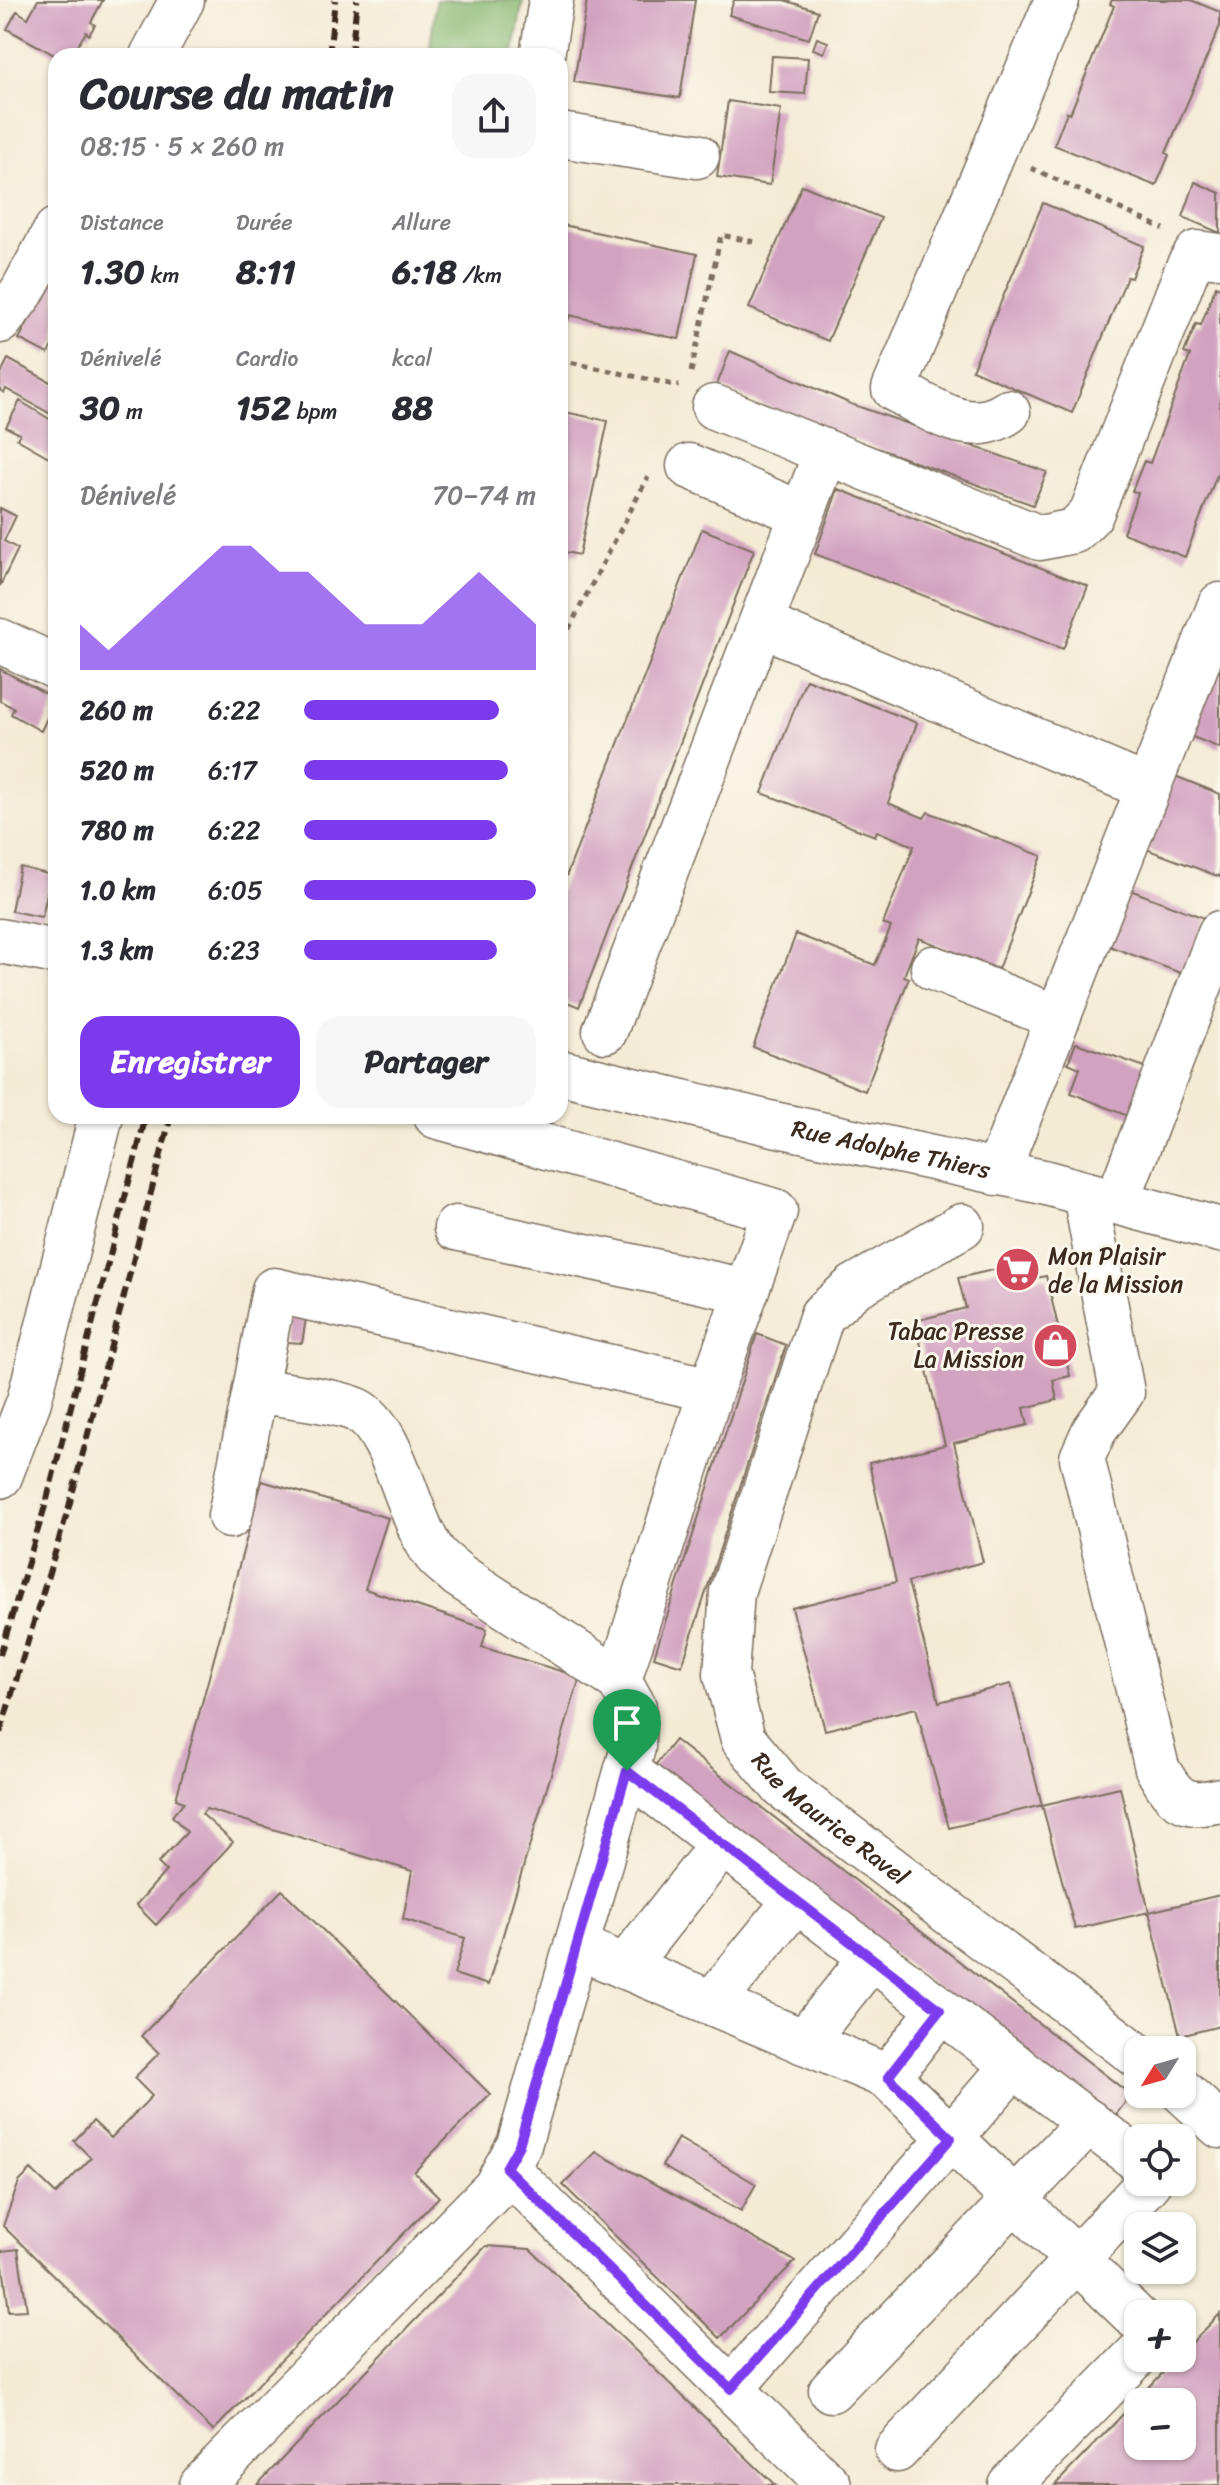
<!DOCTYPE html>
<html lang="fr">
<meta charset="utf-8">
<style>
body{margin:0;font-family:Sriracha,sans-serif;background:#f7f7f7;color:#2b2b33;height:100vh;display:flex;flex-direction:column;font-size:30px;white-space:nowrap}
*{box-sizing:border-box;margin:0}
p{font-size:26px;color:#7c7c81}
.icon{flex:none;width:44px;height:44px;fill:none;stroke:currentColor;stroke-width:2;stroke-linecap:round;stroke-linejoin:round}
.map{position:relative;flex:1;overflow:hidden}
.sheet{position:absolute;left:48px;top:48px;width:520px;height:1076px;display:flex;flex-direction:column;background:#fff;border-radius:24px;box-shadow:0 2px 6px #0004}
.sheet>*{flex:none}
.needle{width:52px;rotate:233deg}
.controls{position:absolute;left:1124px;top:2036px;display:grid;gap:16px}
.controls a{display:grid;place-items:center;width:72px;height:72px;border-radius:16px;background:#fff;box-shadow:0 2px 6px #0004;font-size:40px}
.pin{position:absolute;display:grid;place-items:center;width:68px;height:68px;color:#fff;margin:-82px -34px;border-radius:50% 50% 50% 0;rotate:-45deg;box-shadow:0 0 8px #0007}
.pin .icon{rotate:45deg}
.round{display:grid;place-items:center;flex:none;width:84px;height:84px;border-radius:24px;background:#f7f7f7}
.summary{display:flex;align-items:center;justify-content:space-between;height:136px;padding:0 32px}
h1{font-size:44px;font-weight:700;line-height:60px}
.stats{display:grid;grid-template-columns:repeat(3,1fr);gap:12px;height:136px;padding:8px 32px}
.stats div{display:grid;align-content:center}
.stats b{font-size:34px;font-weight:700}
.stats small{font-size:22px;font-weight:400}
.stats p{font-size:22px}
.chart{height:224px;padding:16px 32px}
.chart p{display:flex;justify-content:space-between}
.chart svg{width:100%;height:144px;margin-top:8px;fill:#7c3aed;opacity:.7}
.action{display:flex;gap:16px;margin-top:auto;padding:16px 32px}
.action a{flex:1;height:92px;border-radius:24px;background:#7c3aed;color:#fff;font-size:32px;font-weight:700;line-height:92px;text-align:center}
.action a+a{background:#f7f7f7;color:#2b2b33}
ul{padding:0 32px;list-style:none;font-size:26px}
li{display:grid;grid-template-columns:128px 96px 1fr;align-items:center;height:60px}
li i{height:20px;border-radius:10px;background:#7c3aed}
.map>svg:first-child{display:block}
</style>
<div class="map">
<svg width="1220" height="2485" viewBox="0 0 1220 2485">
<rect width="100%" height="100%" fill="#fbf7ec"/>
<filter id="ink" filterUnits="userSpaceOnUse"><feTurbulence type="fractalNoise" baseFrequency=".0125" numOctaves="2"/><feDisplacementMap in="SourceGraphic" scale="16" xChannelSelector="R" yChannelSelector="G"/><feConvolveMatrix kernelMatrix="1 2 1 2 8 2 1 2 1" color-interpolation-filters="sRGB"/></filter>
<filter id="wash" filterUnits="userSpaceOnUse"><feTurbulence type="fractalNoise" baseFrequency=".006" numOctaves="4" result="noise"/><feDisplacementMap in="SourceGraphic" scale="32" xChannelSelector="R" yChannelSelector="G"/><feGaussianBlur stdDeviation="1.8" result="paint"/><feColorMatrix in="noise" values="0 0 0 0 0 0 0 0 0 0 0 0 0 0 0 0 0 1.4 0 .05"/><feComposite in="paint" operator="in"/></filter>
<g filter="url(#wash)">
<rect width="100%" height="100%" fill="#f4ebd5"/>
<path fill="#86b872" stroke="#607148" stroke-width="2" d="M 436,0 L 523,0 L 513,56 L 429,56 Z"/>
<g id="blocks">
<path fill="#d2a3c0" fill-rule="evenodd" d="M 38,0 L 103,0 L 91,22 L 95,25 L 89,35 L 86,32 L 77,47 L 92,56 L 56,56 L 7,29 L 17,11 L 28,18 Z
M 587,0 L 695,0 L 680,98 L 574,82 Z
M 734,0 L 784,0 L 818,11 L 809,39 L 729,15 Z
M 1112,0 L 1191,0 L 1220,12 L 1220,26 L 1166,153 L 1169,155 L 1156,186 L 1054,145 L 1067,112 L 1070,114 L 1114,6 L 1110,4 Z
M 817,38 L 828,42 L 824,53 L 813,49 Z
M 772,56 L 808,58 L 805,94 L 769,92 Z
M 728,101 L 781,109 L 770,185 L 717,177 Z
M 1195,182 L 1220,193 L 1220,233 L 1183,217 Z
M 802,185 L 881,218 L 828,341 L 749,308 Z
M 1043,203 L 1144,246 L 1131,278 L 1127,277 L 1072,413 L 972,370 Z
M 563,225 L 697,254 L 679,339 L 569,315 L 569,318 L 560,316 Z
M 56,269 L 56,339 L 48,354 L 19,339 Z
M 1216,286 L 1220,288 L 1220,467 L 1185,557 L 1123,533 L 1138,493 L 1132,491 L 1144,461 L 1150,463 L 1190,355 L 1184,353 L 1196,324 L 1201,325 Z
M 730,351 L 851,404 L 1047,472 L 1033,505 L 847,437 L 846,441 L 717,385 Z
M 8,359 L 56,385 L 56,417 L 6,389 L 4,393 L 0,390 L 0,375 Z
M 20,401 L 56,423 L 56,461 L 17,439 L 20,434 L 6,427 Z
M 560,411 L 608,421 L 579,555 L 560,551 Z
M 838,489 L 1088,586 L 1063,649 L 815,554 Z
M 0,508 L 16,516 L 4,541 L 18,549 L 0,586 Z
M 702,529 L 754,550 L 579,1007 L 560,999 L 560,892 Z
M 1220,659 L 1220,748 L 1190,736 Z
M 0,669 L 56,699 L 41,731 L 11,714 L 14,708 L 0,701 Z
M 806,679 L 917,723 L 888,803 L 924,818 L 928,812 L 1042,856 L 998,969 L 919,938 L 904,976 L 909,978 L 865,1091 L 753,1047 L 796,934 L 875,965 L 891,927 L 883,924 L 914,846 L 877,831 L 875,836 L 762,793 Z
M 1175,776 L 1220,794 L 1220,877 L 1146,849 Z
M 20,867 L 51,875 L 42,917 L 11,911 Z
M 1130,890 L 1207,919 L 1183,974 L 1109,946 Z
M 1076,1043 L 1154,1070 L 1135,1119 L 1071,1093 L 1080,1068 L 1068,1063 Z
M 1023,1263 L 1027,1280 L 1046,1276 L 1070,1376 L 1053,1380 L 1057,1400 L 1024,1408 L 1028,1425 L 954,1443 L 983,1562 L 908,1582 L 939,1702 L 1011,1684 L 1042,1805 L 949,1828 L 916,1708 L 825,1730 L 792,1608 L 896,1582 L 869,1463 L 945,1445 L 915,1321 L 966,1308 L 958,1278 Z
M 290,1308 L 307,1313 L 302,1343 L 286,1342 Z
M 757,1334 L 786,1345 L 682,1666 L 654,1657 Z
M 262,1481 L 388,1518 L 365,1589 L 487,1629 L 482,1647 L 580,1677 L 488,1985 L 454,1974 L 465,1938 L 403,1919 L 412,1871 L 206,1809 L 202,1814 L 233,1842 L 156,1925 L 136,1905 L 166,1871 L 158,1863 L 187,1832 L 172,1816 L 184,1802 L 176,1799 Z
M 675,1740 L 1131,2095 L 1110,2122 L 653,1768 Z
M 1120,1787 L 1149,1912 L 1075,1929 L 1042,1805 Z
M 282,1890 L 490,2094 L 414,2172 L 439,2197 L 213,2431 L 3,2226 L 19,2182 L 31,2170 L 56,2194 L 91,2158 L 74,2141 L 93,2121 L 111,2138 L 152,2096 L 134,2078 L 159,2053 L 141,2036 Z
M 1220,1895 L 1220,2026 L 1180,2036 L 1149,1912 Z
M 678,2138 L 756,2184 L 741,2211 L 662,2166 Z
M 596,2152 L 795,2261 L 720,2338 L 563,2185 Z
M 486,2246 L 530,2249 L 775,2485 L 257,2485 Z
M 18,2249 L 27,2310 L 9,2311 L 1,2251 Z
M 1220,2314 L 1220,2485 L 1055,2485 L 1177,2358 L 1182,2358 L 1182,2353 ZM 1138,2402 L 1182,2402 L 1182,2446 L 1138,2446 Z"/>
</g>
</g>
<g filter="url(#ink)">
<use href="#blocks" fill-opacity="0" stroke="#7c6e5e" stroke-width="2"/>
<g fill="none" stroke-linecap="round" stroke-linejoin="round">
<defs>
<g id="minor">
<path d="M 152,56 L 182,0"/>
<path d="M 542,56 L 551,0"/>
<path d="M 560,135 L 697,156"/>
<path d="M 0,321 L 22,292 L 56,230"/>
<path d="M 714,407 L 826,452"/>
<path d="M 1008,412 C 969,439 931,408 894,389 L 1057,0"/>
<path d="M 689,466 L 802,514"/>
<path d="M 761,624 L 1148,788"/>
<path d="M 0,641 L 56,667"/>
<path d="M 0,941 L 56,952"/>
<path d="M 933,968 L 1058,1018"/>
<path d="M 605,1031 L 826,452 L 1040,538 L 1074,531 L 1091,514 L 1188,267 L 1197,253 L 1220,256"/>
<path id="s1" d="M 560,1072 L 769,1123 L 1043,1182 L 1220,1230"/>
<path d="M 436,1116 L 775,1211 L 711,1390"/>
<path d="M 997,1173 L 1220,605"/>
<path d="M 1085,1194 L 1122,1392 L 1094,1431 L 1082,1458 L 1157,1768 C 1174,1799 1184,1809 1220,1800"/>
<path d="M 1117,1202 L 1220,933"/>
<path id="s2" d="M 962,1226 L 854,1287 L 822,1315 L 732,1592 L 726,1674 L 743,1739 L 783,1787 L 1138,2056"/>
<path d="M 456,1228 L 746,1291"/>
<path d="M 255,1390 L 274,1290 L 711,1390 L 619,1680"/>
<path d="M 0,1476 L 29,1401 L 101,1116"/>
<path d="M 627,1771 L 1138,2160"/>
<path d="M 576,1946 L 888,2077 L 1138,2319"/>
<path d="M 625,1967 L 722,1844"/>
<path d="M 712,2003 L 796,1900"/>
<path d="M 804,2042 L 871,1958"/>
<path d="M 888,2077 L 940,2010"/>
<path d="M 1182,2091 L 1220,2126"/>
<path d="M 506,2168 L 829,2485"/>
<path d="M 731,2389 L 1014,2065"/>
<path d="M 831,2390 L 1089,2122"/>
<path d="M 897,2450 L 1149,2182"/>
<path d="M 202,2485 L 495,2188 L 519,2145 L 633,1748 L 634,1707 L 619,1680 L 458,1575 C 451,1568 441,1562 435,1554 C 408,1521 395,1428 357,1410 C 335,1400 281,1395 255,1390 L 230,1516"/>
<path d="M 1010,2485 L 1138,2354"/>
</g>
</defs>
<use href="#minor" stroke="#7c6e5e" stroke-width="47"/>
<path stroke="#7c6e5e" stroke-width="5" stroke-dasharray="6 6" stroke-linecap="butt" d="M 1031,168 L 1164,229
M 560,360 L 679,386
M 691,372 L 721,235 L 755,242
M 560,636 L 566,634 L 648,477"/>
<use href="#minor" stroke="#fff" stroke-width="44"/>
<path stroke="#3b2a1e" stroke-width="6" stroke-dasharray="12 6" stroke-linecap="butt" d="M 329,56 L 335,0
M 351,56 L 357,0
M 0,1655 L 46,1503 L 146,1116
M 0,1733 L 68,1510 L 171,1116"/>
</g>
</g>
<g fill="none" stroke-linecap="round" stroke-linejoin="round" filter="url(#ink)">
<defs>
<path id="route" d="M 627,1771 L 940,2010 L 888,2077 L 951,2138 L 731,2389 L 506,2168 L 519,2145 Z"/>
</defs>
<use href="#route" stroke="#fff" stroke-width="16"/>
<use href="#route" stroke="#7c3aed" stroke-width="10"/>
</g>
<defs>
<symbol id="supermarket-disc" viewBox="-11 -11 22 22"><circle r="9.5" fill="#d1495b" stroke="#fbf7ec"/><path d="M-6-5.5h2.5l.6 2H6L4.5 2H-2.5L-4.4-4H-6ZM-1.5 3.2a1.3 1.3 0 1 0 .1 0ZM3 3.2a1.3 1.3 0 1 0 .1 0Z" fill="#fff"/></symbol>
<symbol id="shop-disc" viewBox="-11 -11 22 22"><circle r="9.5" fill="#d1495b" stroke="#fbf7ec"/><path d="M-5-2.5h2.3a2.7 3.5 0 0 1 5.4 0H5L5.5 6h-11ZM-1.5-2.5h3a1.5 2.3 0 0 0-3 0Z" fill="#fff"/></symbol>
</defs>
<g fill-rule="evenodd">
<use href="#supermarket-disc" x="992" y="1244" width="51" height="51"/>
<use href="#shop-disc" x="1030" y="1320" width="51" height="51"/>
</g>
<g text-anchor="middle" stroke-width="6" stroke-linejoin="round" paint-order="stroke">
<g font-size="24" fill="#3b2a1e" stroke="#fbf7ec">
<text dy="8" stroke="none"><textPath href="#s1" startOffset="340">Rue Adolphe Thiers</textPath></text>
<text dy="8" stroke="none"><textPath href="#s2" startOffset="726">Rue Maurice Ravel</textPath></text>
</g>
<g font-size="24" fill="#3b2a1e" stroke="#fbf7ec" text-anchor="start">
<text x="1048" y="1264">Mon Plaisir<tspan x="1048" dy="28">de la Mission</tspan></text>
<text x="1024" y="1339" text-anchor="end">Tabac Presse<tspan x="1024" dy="28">La Mission</tspan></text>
</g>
</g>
</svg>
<div class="controls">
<a><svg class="needle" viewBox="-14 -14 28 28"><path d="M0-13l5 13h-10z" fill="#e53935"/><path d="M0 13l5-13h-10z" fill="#7c7c81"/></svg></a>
<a><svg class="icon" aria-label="locate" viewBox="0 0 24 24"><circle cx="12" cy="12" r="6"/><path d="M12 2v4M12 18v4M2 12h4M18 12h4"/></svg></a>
<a><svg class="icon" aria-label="layers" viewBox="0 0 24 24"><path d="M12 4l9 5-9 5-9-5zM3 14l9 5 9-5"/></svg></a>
<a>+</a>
<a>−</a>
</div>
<div class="pin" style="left:627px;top:1771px;background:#1e9e55"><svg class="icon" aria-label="arrive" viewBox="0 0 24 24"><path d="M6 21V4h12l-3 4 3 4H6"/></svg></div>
<section class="sheet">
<div class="summary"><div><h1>Course du matin</h1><p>08:15 · 5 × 260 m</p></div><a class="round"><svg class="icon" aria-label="share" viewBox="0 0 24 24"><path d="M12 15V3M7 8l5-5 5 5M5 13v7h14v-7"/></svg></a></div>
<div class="stats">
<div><p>Distance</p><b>1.30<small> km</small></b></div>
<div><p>Durée</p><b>8:11</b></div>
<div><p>Allure</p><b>6:18<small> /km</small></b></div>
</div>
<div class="stats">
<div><p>Dénivelé</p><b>30<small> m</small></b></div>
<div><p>Cardio</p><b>152<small> bpm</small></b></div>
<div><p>kcal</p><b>88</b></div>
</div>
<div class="chart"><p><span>Dénivelé</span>70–74 m</p>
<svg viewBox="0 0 160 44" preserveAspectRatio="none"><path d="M0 44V30L10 38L20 30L30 22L40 14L50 6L60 6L70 14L80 14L90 22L100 30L110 30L120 30L130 22L140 14L150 22L160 30V44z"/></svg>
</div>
<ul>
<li><b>260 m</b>6:22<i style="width:84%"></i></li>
<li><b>520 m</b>6:17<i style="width:88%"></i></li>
<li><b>780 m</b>6:22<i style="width:83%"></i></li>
<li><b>1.0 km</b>6:05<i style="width:100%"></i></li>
<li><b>1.3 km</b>6:23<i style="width:83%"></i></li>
</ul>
<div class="action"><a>Enregistrer</a><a>Partager</a></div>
</section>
</div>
